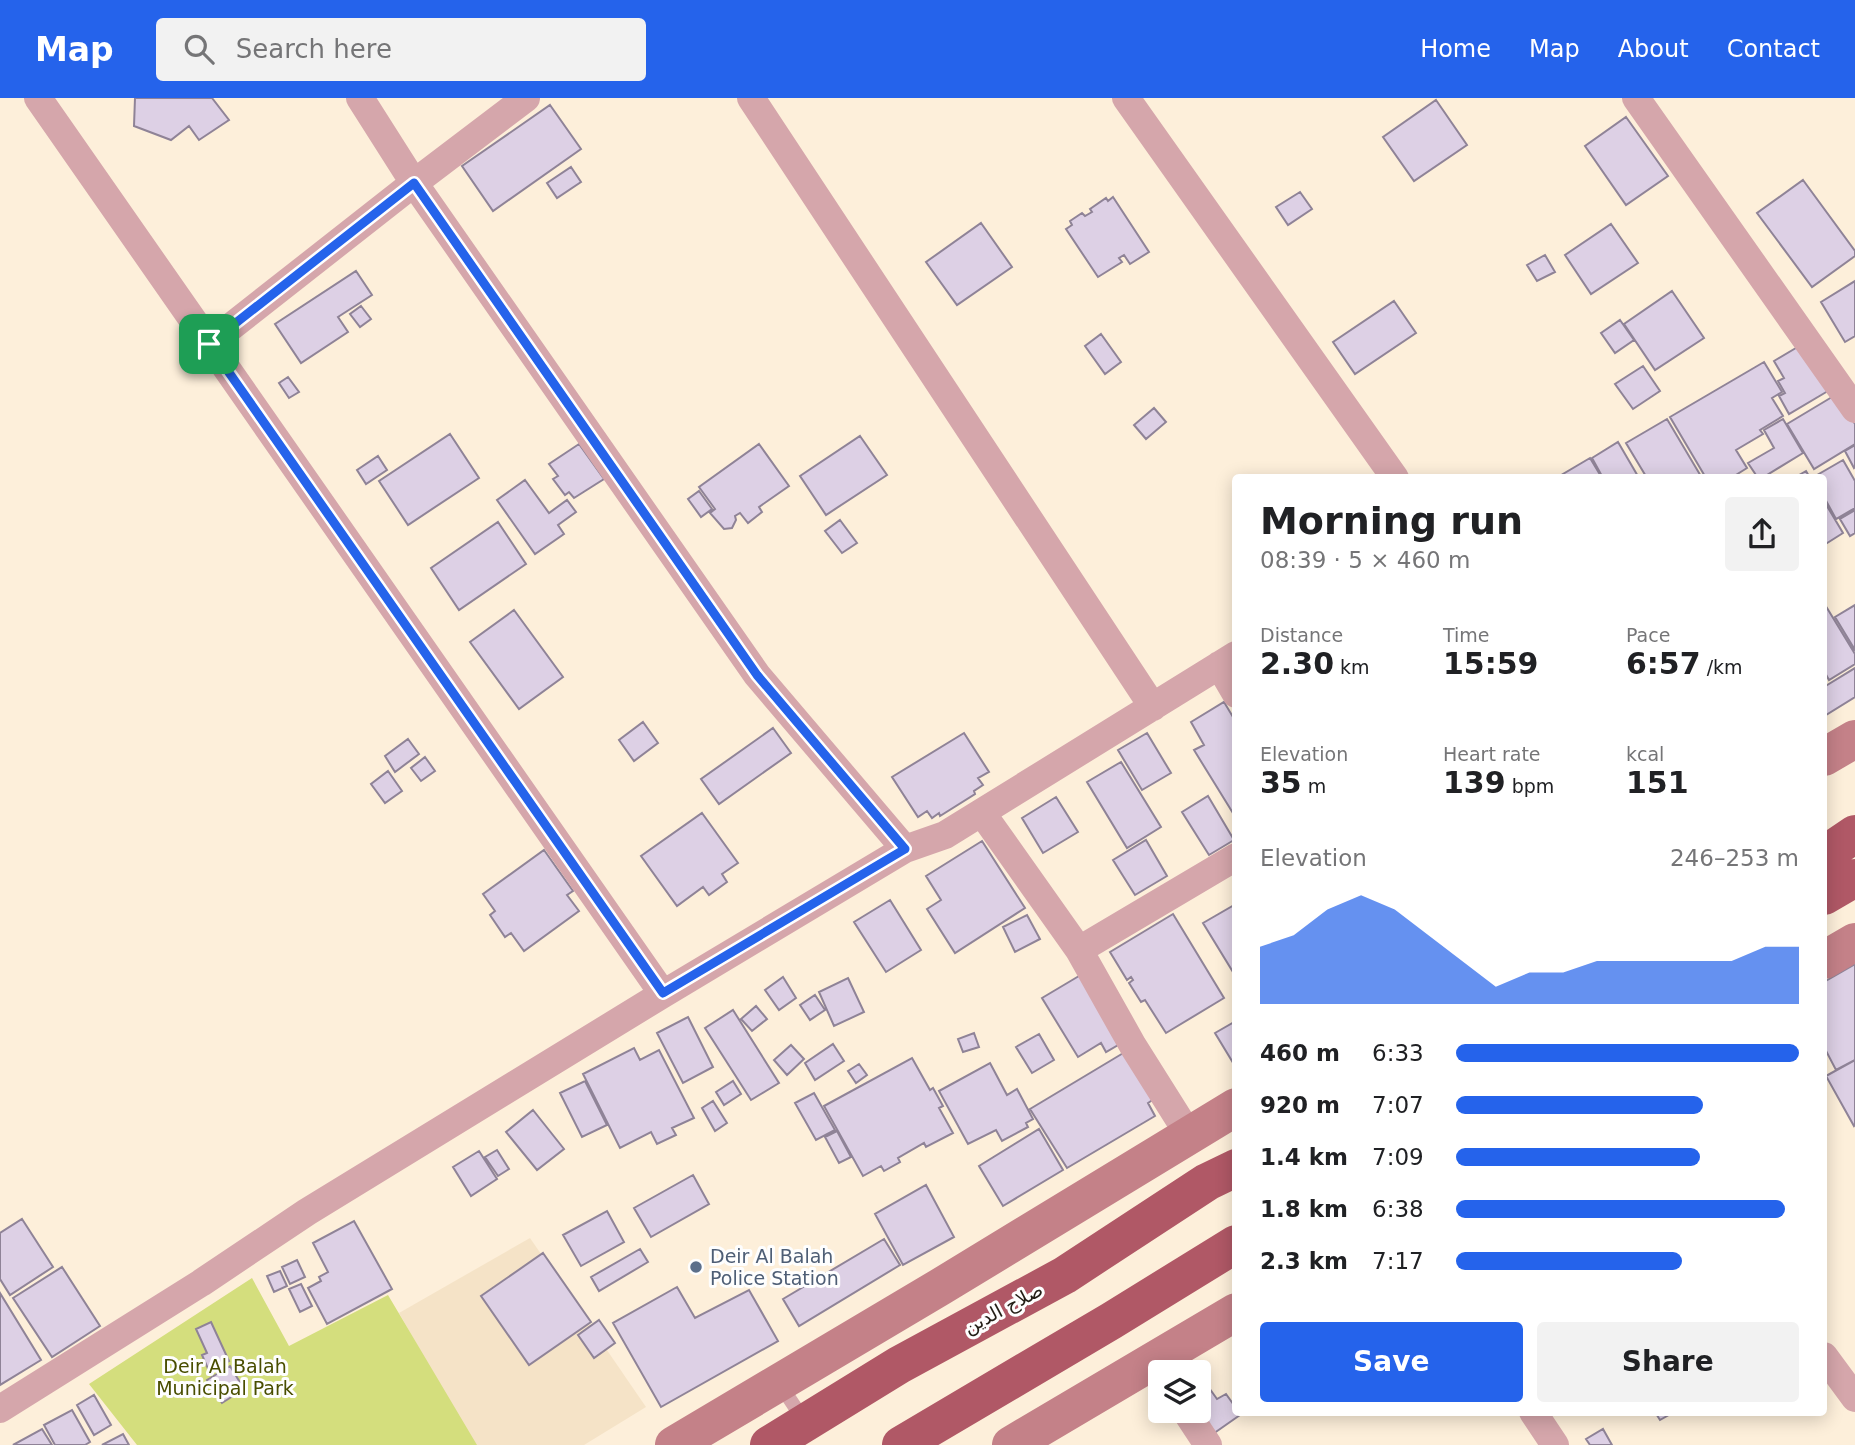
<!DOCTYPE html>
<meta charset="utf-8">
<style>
body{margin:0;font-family:"DejaVu Sans","Noto Naskh Arabic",sans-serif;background:#f2f2f2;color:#202124;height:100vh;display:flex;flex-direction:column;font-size:26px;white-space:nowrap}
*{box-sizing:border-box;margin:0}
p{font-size:23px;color:#757577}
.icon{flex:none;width:38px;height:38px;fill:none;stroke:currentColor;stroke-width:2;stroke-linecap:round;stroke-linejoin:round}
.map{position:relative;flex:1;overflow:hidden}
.details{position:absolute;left:1232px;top:376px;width:595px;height:942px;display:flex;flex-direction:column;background:#fff;border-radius:7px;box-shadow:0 4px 18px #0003}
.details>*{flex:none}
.controls{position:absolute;left:1148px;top:1262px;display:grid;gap:14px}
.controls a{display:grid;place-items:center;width:63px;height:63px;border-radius:7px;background:#fff;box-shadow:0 4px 18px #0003;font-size:35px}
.pin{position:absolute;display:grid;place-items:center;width:60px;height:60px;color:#fff;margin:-30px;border-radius:14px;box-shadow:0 4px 10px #0006}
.round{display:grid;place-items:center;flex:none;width:74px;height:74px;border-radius:7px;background:#f2f2f2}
.summary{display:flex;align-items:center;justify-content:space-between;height:119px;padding:0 28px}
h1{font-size:38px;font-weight:700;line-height:52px}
.figures{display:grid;grid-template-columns:repeat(3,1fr);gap:10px;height:119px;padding:7px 28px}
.figures div{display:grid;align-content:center}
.figures b{font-size:30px;font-weight:700}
.figures small{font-size:19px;font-weight:400}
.figures p{font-size:19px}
.chart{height:196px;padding:14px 28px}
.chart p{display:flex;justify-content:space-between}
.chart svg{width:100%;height:126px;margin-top:7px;fill:#2563eb;opacity:.7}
.action{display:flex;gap:14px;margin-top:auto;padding:14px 28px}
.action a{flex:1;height:80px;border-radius:7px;background:#2563eb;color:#fff;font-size:28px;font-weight:700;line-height:80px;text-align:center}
.action a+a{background:#f2f2f2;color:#202124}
ul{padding:0 28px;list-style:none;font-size:23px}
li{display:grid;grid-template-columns:112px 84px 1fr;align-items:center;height:52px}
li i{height:18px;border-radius:9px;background:#2563eb}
header{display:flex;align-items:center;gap:42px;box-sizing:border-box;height:98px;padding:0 35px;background:#2563eb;color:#fff}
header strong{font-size:33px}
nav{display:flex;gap:38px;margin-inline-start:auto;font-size:24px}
.search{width:490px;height:63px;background:#f2f2f2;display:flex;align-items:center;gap:18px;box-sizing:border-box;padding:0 24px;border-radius:7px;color:#757577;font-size:26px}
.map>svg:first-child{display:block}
</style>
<header>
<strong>Map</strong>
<div class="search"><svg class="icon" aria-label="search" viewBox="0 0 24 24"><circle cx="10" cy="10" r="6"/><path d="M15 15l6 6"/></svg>Search here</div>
<nav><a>Home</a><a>Map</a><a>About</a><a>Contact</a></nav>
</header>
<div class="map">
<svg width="1855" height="1347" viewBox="0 0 1855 1347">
<rect width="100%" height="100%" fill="#fdefda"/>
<path fill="#f5e3c7" d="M 530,1140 L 646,1309 L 584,1347 L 474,1347 L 399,1215 Z"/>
<path fill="#d4de7d" d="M 252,1180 L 289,1248 L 388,1197 L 477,1347 L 137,1347 L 89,1286 Z"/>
<path fill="#ddd0e5" stroke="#8f8397" stroke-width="2" d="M 212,0 L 229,22 L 199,42 L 189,28 L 171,42 L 134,28 L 135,0 Z
M 1436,2 L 1467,47 L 1414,83 L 1383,39 Z
M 550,7 L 581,51 L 493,113 L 462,68 Z
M 1626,19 L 1668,78 L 1626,107 L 1585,48 Z
M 571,69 L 581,84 L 557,100 L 547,85 Z
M 1803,82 L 1855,153 L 1855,158 L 1812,189 L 1757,115 Z
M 1300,94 L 1312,111 L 1288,127 L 1276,109 Z
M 1113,99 L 1149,154 L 1130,166 L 1124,157 L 1119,160 L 1122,164 L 1098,179 L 1066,131 L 1072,127 L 1070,123 L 1082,115 L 1085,118 L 1092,114 L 1090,111 L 1106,100 L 1108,103 Z
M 981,125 L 1012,169 L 957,207 L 926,164 Z
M 1611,126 L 1638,165 L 1591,196 L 1565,157 Z
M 1545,157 L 1555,174 L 1537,183 L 1527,167 Z
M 356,173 L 372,197 L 338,219 L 348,234 L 301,265 L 275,226 Z
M 1855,183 L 1855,238 L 1845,244 L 1821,204 Z
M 1672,193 L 1704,240 L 1655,272 L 1624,226 Z
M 1394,203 L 1416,235 L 1355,276 L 1333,244 Z
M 361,208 L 371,221 L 360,229 L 350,216 Z
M 1620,222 L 1634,242 L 1615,255 L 1601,235 Z
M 1101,236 L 1121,264 L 1105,276 L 1085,248 Z
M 1806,244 L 1833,290 L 1789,316 L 1779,298 L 1785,295 L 1778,283 L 1784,280 L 1774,263 Z
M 1764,264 L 1782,294 L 1772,300 L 1783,318 L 1760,332 L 1763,336 L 1736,352 L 1747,370 L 1731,380 L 1706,380 L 1670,319 Z
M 1643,268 L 1660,293 L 1633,311 L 1615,286 Z
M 288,279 L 299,294 L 289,300 L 279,285 Z
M 1837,296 L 1855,326 L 1855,346 L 1814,371 L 1787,326 Z
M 1154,310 L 1166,324 L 1146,341 L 1134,327 Z
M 1667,321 L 1702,380 L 1647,380 L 1626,345 Z
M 1783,321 L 1803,355 L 1762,380 L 1758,380 L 1748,365 L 1774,350 L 1764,332 Z
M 450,336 L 479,380 L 408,427 L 379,383 Z
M 860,338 L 887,377 L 826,417 L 800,378 Z
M 1618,344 L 1639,380 L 1603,380 L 1592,360 Z
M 579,346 L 604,381 L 574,400 L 569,394 L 565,397 L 553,381 L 558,378 L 549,366 Z
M 759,346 L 789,388 L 759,409 L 762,414 L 748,425 L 740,415 L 735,418 L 736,422 L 732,430 L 724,431 L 710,415 L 715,411 L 699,389 Z
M 1855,347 L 1855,369 L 1854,370 L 1845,353 Z
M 378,358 L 387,372 L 366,386 L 357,372 Z
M 1590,360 L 1602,380 L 1559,380 L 1558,379 Z
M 1843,362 L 1855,383 L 1855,410 L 1836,421 L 1824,399 L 1824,380 L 1812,380 Z
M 1806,373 L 1810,380 L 1794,380 Z
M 525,382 L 549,415 L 567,402 L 576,414 L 558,427 L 564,436 L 535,456 L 497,402 Z
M 699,393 L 712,411 L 701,419 L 688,401 Z
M 1824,403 L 1843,435 L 1824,447 Z
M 1855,412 L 1855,435 L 1850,438 L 1840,421 Z
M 840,422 L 857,445 L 842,455 L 825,433 Z
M 498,424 L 526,466 L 459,512 L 431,470 Z
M 1855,507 L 1855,552 L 1835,519 Z
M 1827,510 L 1855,556 L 1855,566 L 1829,582 L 1824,573 L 1824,512 Z
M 514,512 L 563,579 L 519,611 L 470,544 Z
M 1855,570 L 1855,599 L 1826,617 L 1824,612 L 1824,589 Z
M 1224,604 L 1236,624 L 1236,720 L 1194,652 L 1204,647 L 1191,624 Z
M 643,624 L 658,645 L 634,663 L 619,642 Z
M 773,630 L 791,655 L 719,706 L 701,681 Z
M 964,635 L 989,674 L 978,680 L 983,687 L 974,693 L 975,696 L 940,718 L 939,715 L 932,720 L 927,713 L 918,719 L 892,679 Z
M 1147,635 L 1171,675 L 1142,692 L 1118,652 Z
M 408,641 L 419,656 L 395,674 L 385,658 Z
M 425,659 L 435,673 L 421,683 L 411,670 Z
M 1121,664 L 1161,729 L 1127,750 L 1087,684 Z
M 388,673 L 402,693 L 385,705 L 371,686 Z
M 1208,698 L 1234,742 L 1209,757 L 1182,714 Z
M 1056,699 L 1078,734 L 1043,755 L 1022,720 Z
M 702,715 L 738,765 L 722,776 L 727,784 L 709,797 L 703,789 L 677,808 L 641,758 Z
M 1146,742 L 1167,778 L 1135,797 L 1113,762 Z
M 982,743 L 1025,810 L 955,855 L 927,811 L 941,802 L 926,778 Z
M 544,752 L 573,793 L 567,797 L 579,813 L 524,853 L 511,835 L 505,839 L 490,817 L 495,813 L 483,796 Z
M 890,802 L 921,852 L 886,874 L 854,824 Z
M 1236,806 L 1236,873 L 1233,874 L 1203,825 Z
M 1173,816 L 1224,900 L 1166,935 L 1145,902 L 1141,904 L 1129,885 L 1133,882 L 1131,879 L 1127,882 L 1110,854 Z
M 1027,817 L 1040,841 L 1015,854 L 1003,829 Z
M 1855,866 L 1855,962 L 1836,972 L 1824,949 L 1824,884 Z
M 1084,875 L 1125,943 L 1106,954 L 1101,945 L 1078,959 L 1042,900 Z
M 783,879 L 796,900 L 779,912 L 765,892 Z
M 848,880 L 864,914 L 834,928 L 819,894 Z
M 815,897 L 825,912 L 810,922 L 800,907 Z
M 756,908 L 767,921 L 752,933 L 741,921 Z
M 733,912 L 779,985 L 751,1002 L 705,930 Z
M 688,919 L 713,969 L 683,985 L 657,935 Z
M 1236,923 L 1236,968 L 1235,968 L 1215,935 Z
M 974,935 L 979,949 L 963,954 L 958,941 Z
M 1039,936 L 1054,962 L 1032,975 L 1016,949 Z
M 833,946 L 844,963 L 815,982 L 805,965 Z
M 791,947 L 804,961 L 787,977 L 774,962 Z
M 634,950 L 640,962 L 659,952 L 694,1020 L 672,1030 L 676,1037 L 657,1046 L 651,1034 L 620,1050 L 583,976 Z
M 1125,954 L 1154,1001 L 1148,1005 L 1155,1018 L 1067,1070 L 1030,1011 Z
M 912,960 L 930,992 L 933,990 L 943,1008 L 939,1010 L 953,1035 L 926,1049 L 924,1045 L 898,1060 L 900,1064 L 884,1073 L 881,1068 L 863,1078 L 824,1008 Z
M 1855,962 L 1855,1027 L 1854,1028 L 1826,978 Z
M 990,965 L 1007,997 L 1017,991 L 1033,1021 L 1026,1025 L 1028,1029 L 1002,1043 L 996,1032 L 968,1046 L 939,993 Z
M 859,966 L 867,977 L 856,985 L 848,973 Z
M 585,983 L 607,1027 L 582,1039 L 560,995 Z
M 733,983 L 741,996 L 724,1007 L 716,994 Z
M 814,995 L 835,1032 L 816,1042 L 795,1005 Z
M 713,1003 L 727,1025 L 715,1033 L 702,1010 Z
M 533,1012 L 564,1051 L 537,1072 L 506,1034 Z
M 1039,1031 L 1063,1072 L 1003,1108 L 979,1068 Z
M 837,1033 L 851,1059 L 839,1065 L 825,1039 Z
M 497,1052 L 509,1071 L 498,1078 L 485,1059 Z
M 479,1053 L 497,1081 L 471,1098 L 453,1069 Z
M 693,1077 L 709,1106 L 651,1139 L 634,1110 Z
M 926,1087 L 954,1139 L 903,1167 L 875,1116 Z
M 607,1113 L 624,1144 L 581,1168 L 563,1137 Z
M 22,1121 L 53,1169 L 10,1197 L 0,1181 L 0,1135 Z
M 354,1123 L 392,1191 L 327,1226 L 308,1190 L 321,1183 L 319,1179 L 328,1174 L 313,1145 Z
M 884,1141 L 900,1167 L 799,1228 L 783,1201 Z
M 640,1151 L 648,1164 L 599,1193 L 591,1179 Z
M 543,1155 L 591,1224 L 529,1267 L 481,1198 Z
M 297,1162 L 305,1179 L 290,1186 L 282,1169 Z
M 62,1169 L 100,1228 L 52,1259 L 13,1200 Z
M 280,1173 L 287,1188 L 274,1194 L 267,1178 Z
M 301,1186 L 312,1208 L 300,1214 L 289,1191 Z
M 677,1189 L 695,1220 L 749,1192 L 778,1243 L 661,1309 L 613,1225 Z
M 0,1195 L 41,1262 L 0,1287 Z
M 599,1222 L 615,1245 L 594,1260 L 578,1237 Z
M 211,1224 L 229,1263 L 209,1273 L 202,1257 L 207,1255 L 196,1231 Z
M 230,1268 L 244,1291 L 222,1305 L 207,1282 Z
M 1202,1280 L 1217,1301 L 1226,1296 L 1236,1310 L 1236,1314 L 1240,1317 L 1210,1338 L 1199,1312 L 1199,1283 Z
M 94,1297 L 111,1327 L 94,1337 L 77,1307 Z
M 72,1312 L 90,1344 L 85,1347 L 55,1347 L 44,1327 Z
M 1655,1314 L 1674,1314 L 1660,1322 Z
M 42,1331 L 52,1347 L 13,1347 Z
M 1603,1331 L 1612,1347 L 1590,1347 L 1586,1341 Z
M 123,1336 L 129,1347 L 102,1347 Z"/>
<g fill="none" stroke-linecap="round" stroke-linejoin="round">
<path stroke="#d5a6ab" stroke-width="14" d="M 779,1285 L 805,1324"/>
<path stroke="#d5a6ab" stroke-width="28" d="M 38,0 L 663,896
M 360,0 L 414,85 L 757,577 L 905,751
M 751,0 L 1153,609
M 1126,0 L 1395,380
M 1636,0 L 1855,311
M 209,246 L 414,85 L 526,0
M 1219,567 L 1236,596
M 982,715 L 1079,852 L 1133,948 L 1189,1037
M 1079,852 L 1236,759
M 1824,1258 L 1855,1300
M 0,1311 L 201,1185 L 307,1114 L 663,896 L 905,751 L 945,737 L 1236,557
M 1185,1312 L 1208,1347
M 1533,1314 L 1555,1347"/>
<path stroke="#c48188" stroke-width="38" d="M 1824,659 L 1855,641
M 1824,862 L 1855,844
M 674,1347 L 940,1189 L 1236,1009
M 1011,1347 L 1236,1214"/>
<path stroke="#b05866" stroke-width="38" d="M 1824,757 L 1855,736
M 1824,798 L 1855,780
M 769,1347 L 899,1267 L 1065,1177 L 1207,1084 L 1236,1070
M 901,1347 L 1111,1223 L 1236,1146"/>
</g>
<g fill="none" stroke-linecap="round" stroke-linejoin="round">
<defs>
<path id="route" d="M 414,85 L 757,577 L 905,751 L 663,895 L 209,246 Z"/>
</defs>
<use href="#route" stroke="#fff" stroke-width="14"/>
<use href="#route" stroke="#2563eb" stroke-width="9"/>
</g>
<circle fill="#5c6f8a" stroke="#fefefe" stroke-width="2.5" cx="696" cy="1169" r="7"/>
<g text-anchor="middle" stroke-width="6" stroke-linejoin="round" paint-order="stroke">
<g font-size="19" fill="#4e5e75" stroke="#fefefe" text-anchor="start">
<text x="710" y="1165">Deir Al Balah<tspan x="710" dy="22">Police Station</tspan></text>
</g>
<g font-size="19" fill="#231e16" stroke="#fefefe">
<text transform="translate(1003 1210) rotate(-28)" y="7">صلاح الدين</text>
</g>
<g font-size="19" fill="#494e00" stroke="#fefefe">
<text x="225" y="1275">Deir Al Balah<tspan x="225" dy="22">Municipal Park</tspan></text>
</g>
</g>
</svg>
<div class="controls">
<a><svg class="icon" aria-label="layers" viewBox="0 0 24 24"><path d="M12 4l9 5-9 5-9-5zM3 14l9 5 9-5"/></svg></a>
</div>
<div class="pin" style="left:209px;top:246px;background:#1e9e55"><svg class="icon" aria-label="arrive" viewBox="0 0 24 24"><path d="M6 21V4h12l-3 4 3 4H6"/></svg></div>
<section class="details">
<div class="summary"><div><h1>Morning run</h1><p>08:39 · 5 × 460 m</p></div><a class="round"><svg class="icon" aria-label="share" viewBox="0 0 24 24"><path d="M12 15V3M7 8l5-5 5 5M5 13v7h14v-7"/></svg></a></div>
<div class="figures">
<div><p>Distance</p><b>2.30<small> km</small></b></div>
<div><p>Time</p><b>15:59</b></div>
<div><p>Pace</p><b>6:57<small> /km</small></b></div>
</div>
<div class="figures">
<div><p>Elevation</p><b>35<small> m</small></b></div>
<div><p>Heart rate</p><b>139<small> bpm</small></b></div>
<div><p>kcal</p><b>151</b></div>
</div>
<div class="chart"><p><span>Elevation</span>246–253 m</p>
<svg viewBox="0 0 160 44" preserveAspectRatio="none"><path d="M0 44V24L10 20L20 11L30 6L40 11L50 20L60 29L70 38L80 33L90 33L100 29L110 29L120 29L130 29L140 29L150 24L160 24V44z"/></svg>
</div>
<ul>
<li><b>460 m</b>6:33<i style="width:100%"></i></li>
<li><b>920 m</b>7:07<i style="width:72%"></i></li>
<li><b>1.4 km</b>7:09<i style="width:71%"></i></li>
<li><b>1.8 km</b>6:38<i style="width:96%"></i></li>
<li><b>2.3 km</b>7:17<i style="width:66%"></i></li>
</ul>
<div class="action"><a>Save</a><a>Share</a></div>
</section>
</div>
